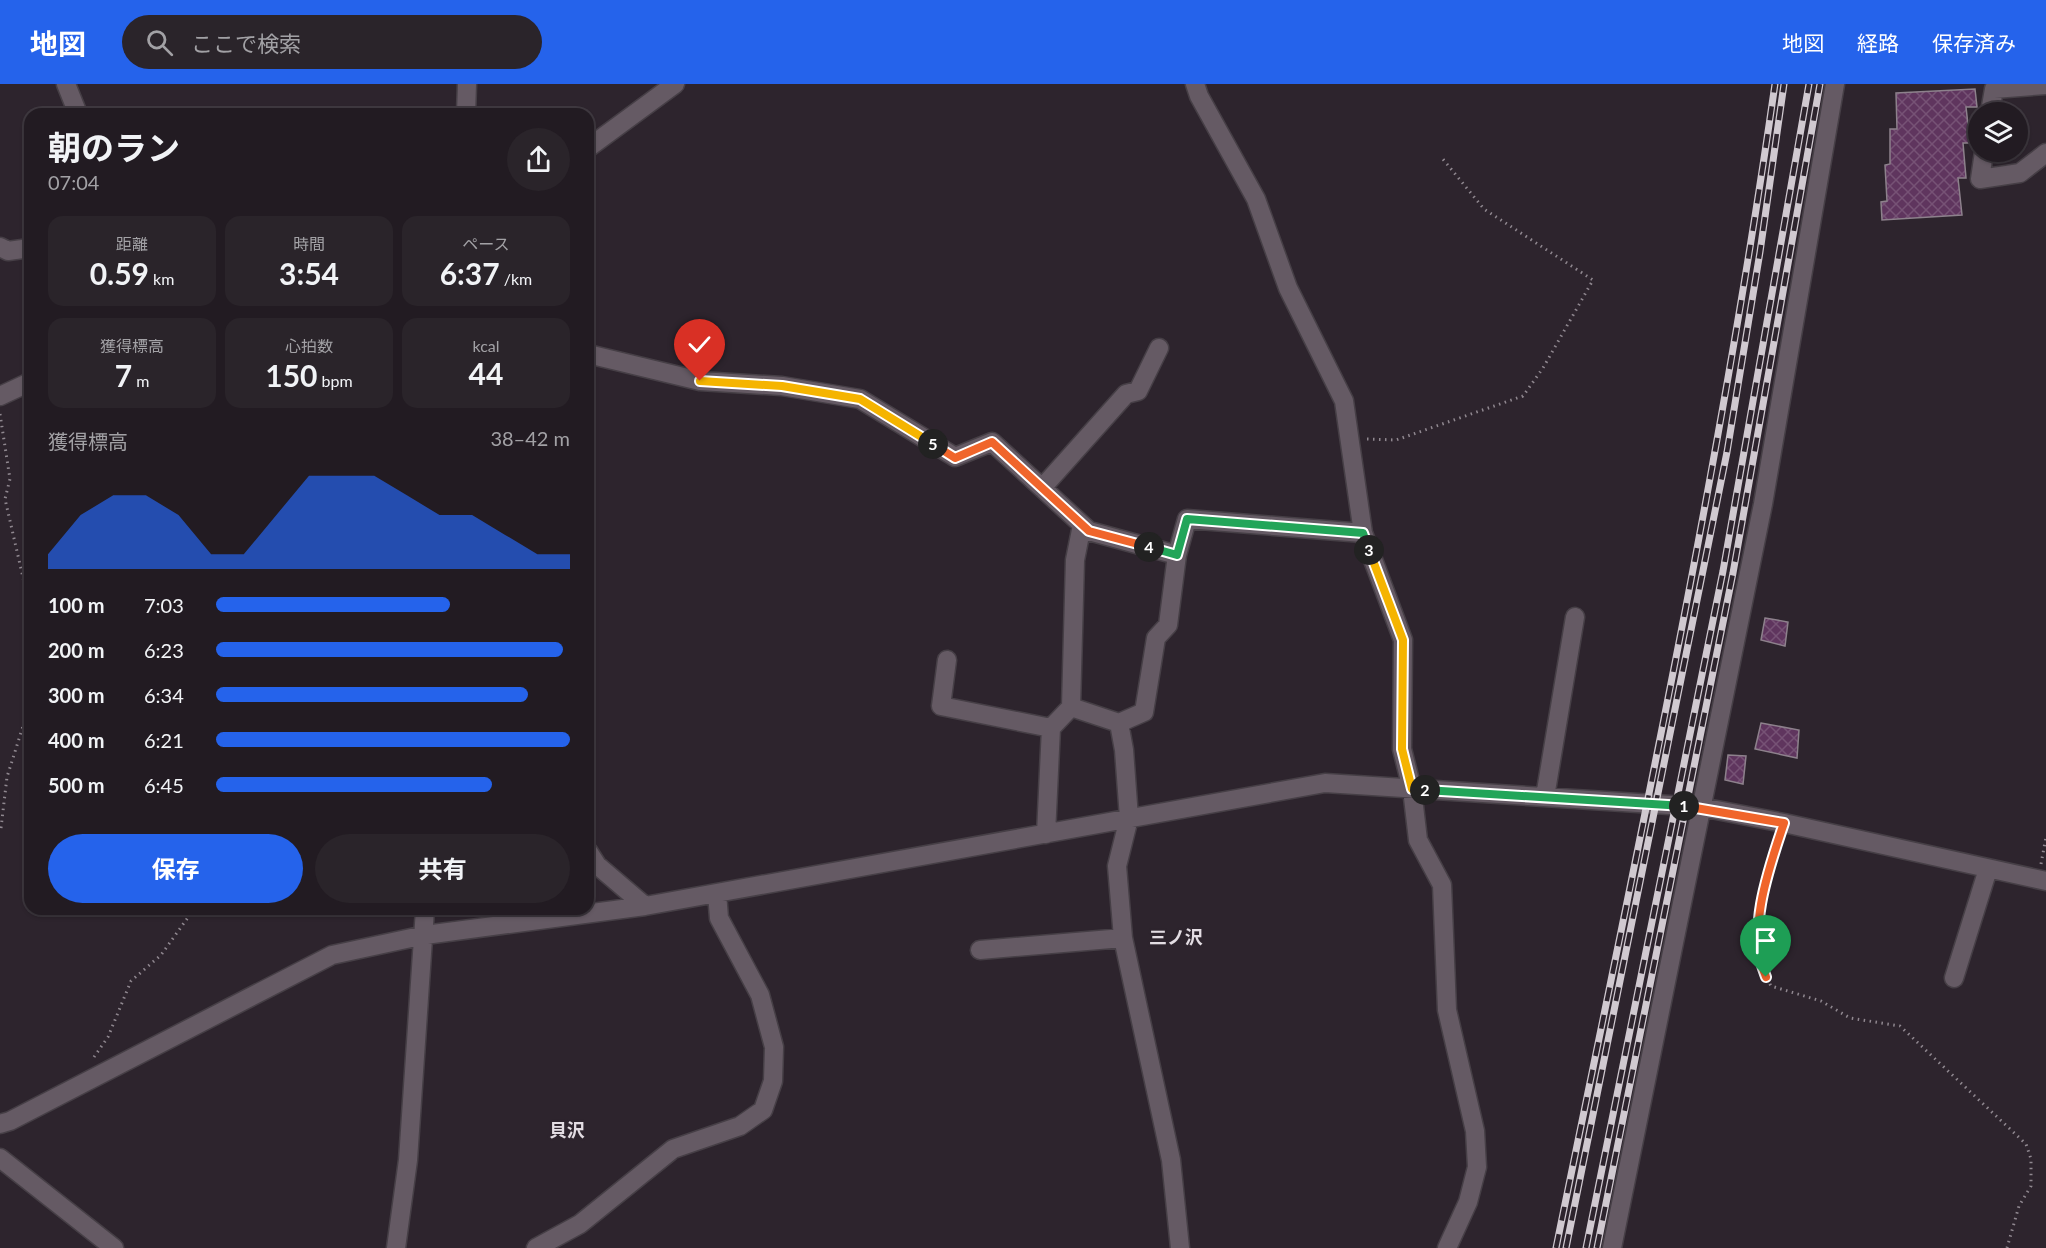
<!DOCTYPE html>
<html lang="ja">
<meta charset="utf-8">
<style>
body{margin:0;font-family:Lato,"Noto Sans JP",sans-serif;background:#2a242a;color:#f1f3f6;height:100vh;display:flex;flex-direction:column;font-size:22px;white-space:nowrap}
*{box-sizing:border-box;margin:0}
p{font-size:20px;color:#a2a1a5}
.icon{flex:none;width:33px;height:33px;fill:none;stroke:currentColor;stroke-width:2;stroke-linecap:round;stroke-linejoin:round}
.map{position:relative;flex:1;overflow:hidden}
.panel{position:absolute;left:24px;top:24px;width:570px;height:807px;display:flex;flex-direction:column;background:#221b22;border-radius:18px;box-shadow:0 2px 4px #0004,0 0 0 2px #3f3940}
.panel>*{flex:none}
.buttons{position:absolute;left:1968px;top:18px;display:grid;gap:12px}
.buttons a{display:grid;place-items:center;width:60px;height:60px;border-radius:50%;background:#221b22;box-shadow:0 2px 4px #0004,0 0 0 2px #3f3940;font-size:30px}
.pin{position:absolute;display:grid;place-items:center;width:51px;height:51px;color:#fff;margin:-62px -26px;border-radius:50% 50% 50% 0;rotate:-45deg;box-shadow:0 0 6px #0007}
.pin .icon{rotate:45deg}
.km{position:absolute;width:30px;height:30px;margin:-15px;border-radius:50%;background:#222;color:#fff;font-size:16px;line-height:30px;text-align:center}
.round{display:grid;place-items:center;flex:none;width:63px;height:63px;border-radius:32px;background:#2a242a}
.headline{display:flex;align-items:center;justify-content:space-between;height:102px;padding:0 24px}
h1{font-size:33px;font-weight:700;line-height:45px}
.figures{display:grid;grid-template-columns:repeat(3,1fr);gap:9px;height:102px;padding:6px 24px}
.figures div{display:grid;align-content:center;border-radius:15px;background:#2a242a;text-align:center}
.figures b{font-size:30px;font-weight:700}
.figures small{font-size:16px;font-weight:400}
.figures p{font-size:16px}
.chart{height:168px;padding:12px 24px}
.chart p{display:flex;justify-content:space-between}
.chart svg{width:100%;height:108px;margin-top:6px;fill:#2563eb;opacity:.7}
.primary-button{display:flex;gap:12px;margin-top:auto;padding:12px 24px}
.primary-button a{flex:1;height:69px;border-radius:36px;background:#2563eb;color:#fff;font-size:24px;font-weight:700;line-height:69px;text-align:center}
.primary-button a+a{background:#2a242a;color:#f1f3f6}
ul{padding:0 24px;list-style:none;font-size:20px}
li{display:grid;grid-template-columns:96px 72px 1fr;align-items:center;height:45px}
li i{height:15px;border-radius:8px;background:#2563eb}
header{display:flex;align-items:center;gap:36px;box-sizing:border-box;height:84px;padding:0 30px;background:#2563eb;color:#fff}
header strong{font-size:28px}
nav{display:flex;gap:33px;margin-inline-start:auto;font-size:21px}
.search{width:420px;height:54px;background:#2a242a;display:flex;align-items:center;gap:15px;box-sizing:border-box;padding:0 21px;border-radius:33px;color:#a2a1a5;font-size:22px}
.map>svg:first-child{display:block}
</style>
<header>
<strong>地図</strong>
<div class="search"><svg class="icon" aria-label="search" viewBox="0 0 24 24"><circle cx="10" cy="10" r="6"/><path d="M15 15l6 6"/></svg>ここで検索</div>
<nav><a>地図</a><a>経路</a><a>保存済み</a></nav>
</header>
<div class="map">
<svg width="2046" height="1164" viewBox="0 0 2046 1164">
<defs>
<pattern id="building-cross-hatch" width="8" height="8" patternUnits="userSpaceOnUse" patternTransform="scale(1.5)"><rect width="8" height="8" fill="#5f355e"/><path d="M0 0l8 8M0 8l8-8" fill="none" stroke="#765275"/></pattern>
</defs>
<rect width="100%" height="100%" fill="#2d242d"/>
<path fill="url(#building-cross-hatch)" stroke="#8d818c" stroke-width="1.5" d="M 1975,5 L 1977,23 L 1966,23 L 1970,59 L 1963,59 L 1966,94 L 1958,94 L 1962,131 L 1882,136 L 1881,118 L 1887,117 L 1885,81 L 1890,80 L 1890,45 L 1897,45 L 1896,9 Z
M 1765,534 L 1788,538 L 1785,562 L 1761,556 Z
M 1761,639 L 1799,646 L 1797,674 L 1755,665 Z
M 1728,671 L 1746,672 L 1743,700 L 1725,696 Z"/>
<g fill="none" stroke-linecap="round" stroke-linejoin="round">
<defs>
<path id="minor" d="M 66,0 L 78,30
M 1195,0 L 1199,12 L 1256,115 L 1288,204 L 1344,317 L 1363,449 L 1403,556 L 1402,665 L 1412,705 L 1418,756 L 1442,801 L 1447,926 L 1475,1047 L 1477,1083 L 1468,1118 L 1447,1164
M 1990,28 L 1994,5 L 2046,1
M 466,30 L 467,0
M 588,64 L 675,0
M 1984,68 L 1980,95 L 2020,89 L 2046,69
M 0,163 L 8,167 L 30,164
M 588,270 L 700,297 L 782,302 L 860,315 L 955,373 L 992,358 L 1089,447 L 1177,471 L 1187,435 L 1363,449
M 0,312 L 30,298
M 1042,404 L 1126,310 L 1138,307 L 1159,264
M 947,576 L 941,622 L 1051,644
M 1071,623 L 1119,639 L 1144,628 L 1156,554 L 1168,541 L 1177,471
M 1119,639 L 1124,666 L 1129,734 L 1117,782 L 1123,854 L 1171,1076 L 1180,1164
M 1545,713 L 1575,533
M 1046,750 L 1051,644 L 1071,623 L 1075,476 L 1082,441
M 588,767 L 597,781 L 645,822
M 980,866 L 1123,854
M 1954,894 L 1988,785
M 0,1040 L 10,1037 L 332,871 L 425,851 L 645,822 L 1325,699 L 1701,723 L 1784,739 L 2046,797
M 0,1074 L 114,1164
M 396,1164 L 408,1076 L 425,825
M 536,1164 L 580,1140 L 673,1065 L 740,1042 L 763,1026 L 773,997 L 774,963 L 760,911 L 719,834 L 717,809
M 1612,1164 L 1763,420 L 1835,0"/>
</defs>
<use href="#minor" stroke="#463f46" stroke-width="21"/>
<path stroke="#908890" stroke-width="3" stroke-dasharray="1.5 4.5" stroke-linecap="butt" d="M 0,330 L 10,395 L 5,415 L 30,524
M 1367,355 L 1396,356 L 1523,312 L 1543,284 L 1593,196 L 1484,125 L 1442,74
M 1,744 L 7,693 L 30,620
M 1779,755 L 1762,803 L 1759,848 L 1762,885 L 1771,902 L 1821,917 L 1850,934 L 1900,942 L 2026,1060 L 2031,1075 L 2031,1102 L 2019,1122 L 2007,1164
M 2041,780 L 2046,753
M 94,973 L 108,953 L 131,897 L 161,871 L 194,825"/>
<use href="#minor" stroke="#655a64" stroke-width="18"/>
<defs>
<path id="rail" d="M 1556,1164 C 1635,777 1719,391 1775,0
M 1566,1164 L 1727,368 L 1760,168 L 1784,0
M 1586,1164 L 1723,487 L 1809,0
M 1597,1164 L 1733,489 L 1820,0"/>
</defs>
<use href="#rail" stroke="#d0c9d0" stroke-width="7"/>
<use href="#rail" stroke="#2d242d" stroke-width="4.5" stroke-dasharray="14" stroke-linecap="butt"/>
</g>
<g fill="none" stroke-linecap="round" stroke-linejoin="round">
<defs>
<path id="split-1" d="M 1684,722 L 1784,739 C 1769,784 1746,846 1766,893"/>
<path id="split-2" d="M 1425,706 L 1684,722"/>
<path id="split-3" d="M 1369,466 L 1403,556 L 1402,665 L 1412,705 L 1425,706"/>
<path id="split-4" d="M 1149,463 L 1177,471 L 1187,435 L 1363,449 L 1369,466"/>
<path id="split-5" d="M 933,360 L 955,374 L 992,358 L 1089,447 L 1149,463"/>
<path id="split-6" d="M 700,297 L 782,302 L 860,315 L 933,360"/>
</defs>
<use href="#split-1" stroke="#fff" stroke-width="12"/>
<use href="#split-2" stroke="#fff" stroke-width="12"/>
<use href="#split-3" stroke="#fff" stroke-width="12"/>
<use href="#split-4" stroke="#fff" stroke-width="12"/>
<use href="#split-5" stroke="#fff" stroke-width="12"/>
<use href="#split-6" stroke="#fff" stroke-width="12"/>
<use href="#split-1" stroke="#f0652b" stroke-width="8"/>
<use href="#split-2" stroke="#22a559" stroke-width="8"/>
<use href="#split-3" stroke="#f5b400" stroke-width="8"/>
<use href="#split-4" stroke="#22a559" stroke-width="8"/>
<use href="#split-5" stroke="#f0652b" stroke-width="8"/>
<use href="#split-6" stroke="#f5b400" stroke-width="8"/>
</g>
<g text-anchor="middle" stroke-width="4.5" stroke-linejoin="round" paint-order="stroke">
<g font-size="18" font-weight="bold" fill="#e3dde3" stroke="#2d242d">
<text x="1176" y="860">三ノ沢</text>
<text x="567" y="1053">貝沢</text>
</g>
</g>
</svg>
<div class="buttons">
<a><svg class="icon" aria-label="layers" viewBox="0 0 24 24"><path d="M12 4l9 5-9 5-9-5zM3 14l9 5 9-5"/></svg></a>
</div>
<div class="pin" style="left:1766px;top:893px;background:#1e9e55"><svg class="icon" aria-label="arrive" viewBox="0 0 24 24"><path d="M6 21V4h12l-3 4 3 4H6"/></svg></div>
<div class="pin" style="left:700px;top:297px;background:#d93025"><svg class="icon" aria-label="check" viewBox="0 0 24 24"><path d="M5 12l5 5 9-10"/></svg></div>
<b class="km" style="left:1684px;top:722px">1</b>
<b class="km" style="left:1425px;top:706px">2</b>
<b class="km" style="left:1369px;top:466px">3</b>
<b class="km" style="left:1149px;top:463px">4</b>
<b class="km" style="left:933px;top:360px">5</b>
<section class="panel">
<div class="headline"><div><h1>朝のラン</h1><p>07:04</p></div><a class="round"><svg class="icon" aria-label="share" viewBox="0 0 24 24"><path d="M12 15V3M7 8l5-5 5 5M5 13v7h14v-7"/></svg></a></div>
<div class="figures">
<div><p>距離</p><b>0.59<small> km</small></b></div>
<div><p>時間</p><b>3:54</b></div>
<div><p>ペース</p><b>6:37<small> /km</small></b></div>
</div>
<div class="figures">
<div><p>獲得標高</p><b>7<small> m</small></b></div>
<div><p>心拍数</p><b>150<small> bpm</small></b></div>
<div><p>kcal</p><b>44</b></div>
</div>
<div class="chart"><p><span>獲得標高</span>38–42 m</p>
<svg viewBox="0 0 160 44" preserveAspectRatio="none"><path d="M0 44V38L10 22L20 14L30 14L40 22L50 38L60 38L70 22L80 6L90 6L100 6L110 14L120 22L130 22L140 30L150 38L160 38V44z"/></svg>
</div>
<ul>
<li><b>100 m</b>7:03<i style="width:66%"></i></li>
<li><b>200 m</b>6:23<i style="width:98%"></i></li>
<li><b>300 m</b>6:34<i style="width:88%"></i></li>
<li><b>400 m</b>6:21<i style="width:100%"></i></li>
<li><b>500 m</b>6:45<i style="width:78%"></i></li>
</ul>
<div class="primary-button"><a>保存</a><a>共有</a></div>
</section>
</div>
